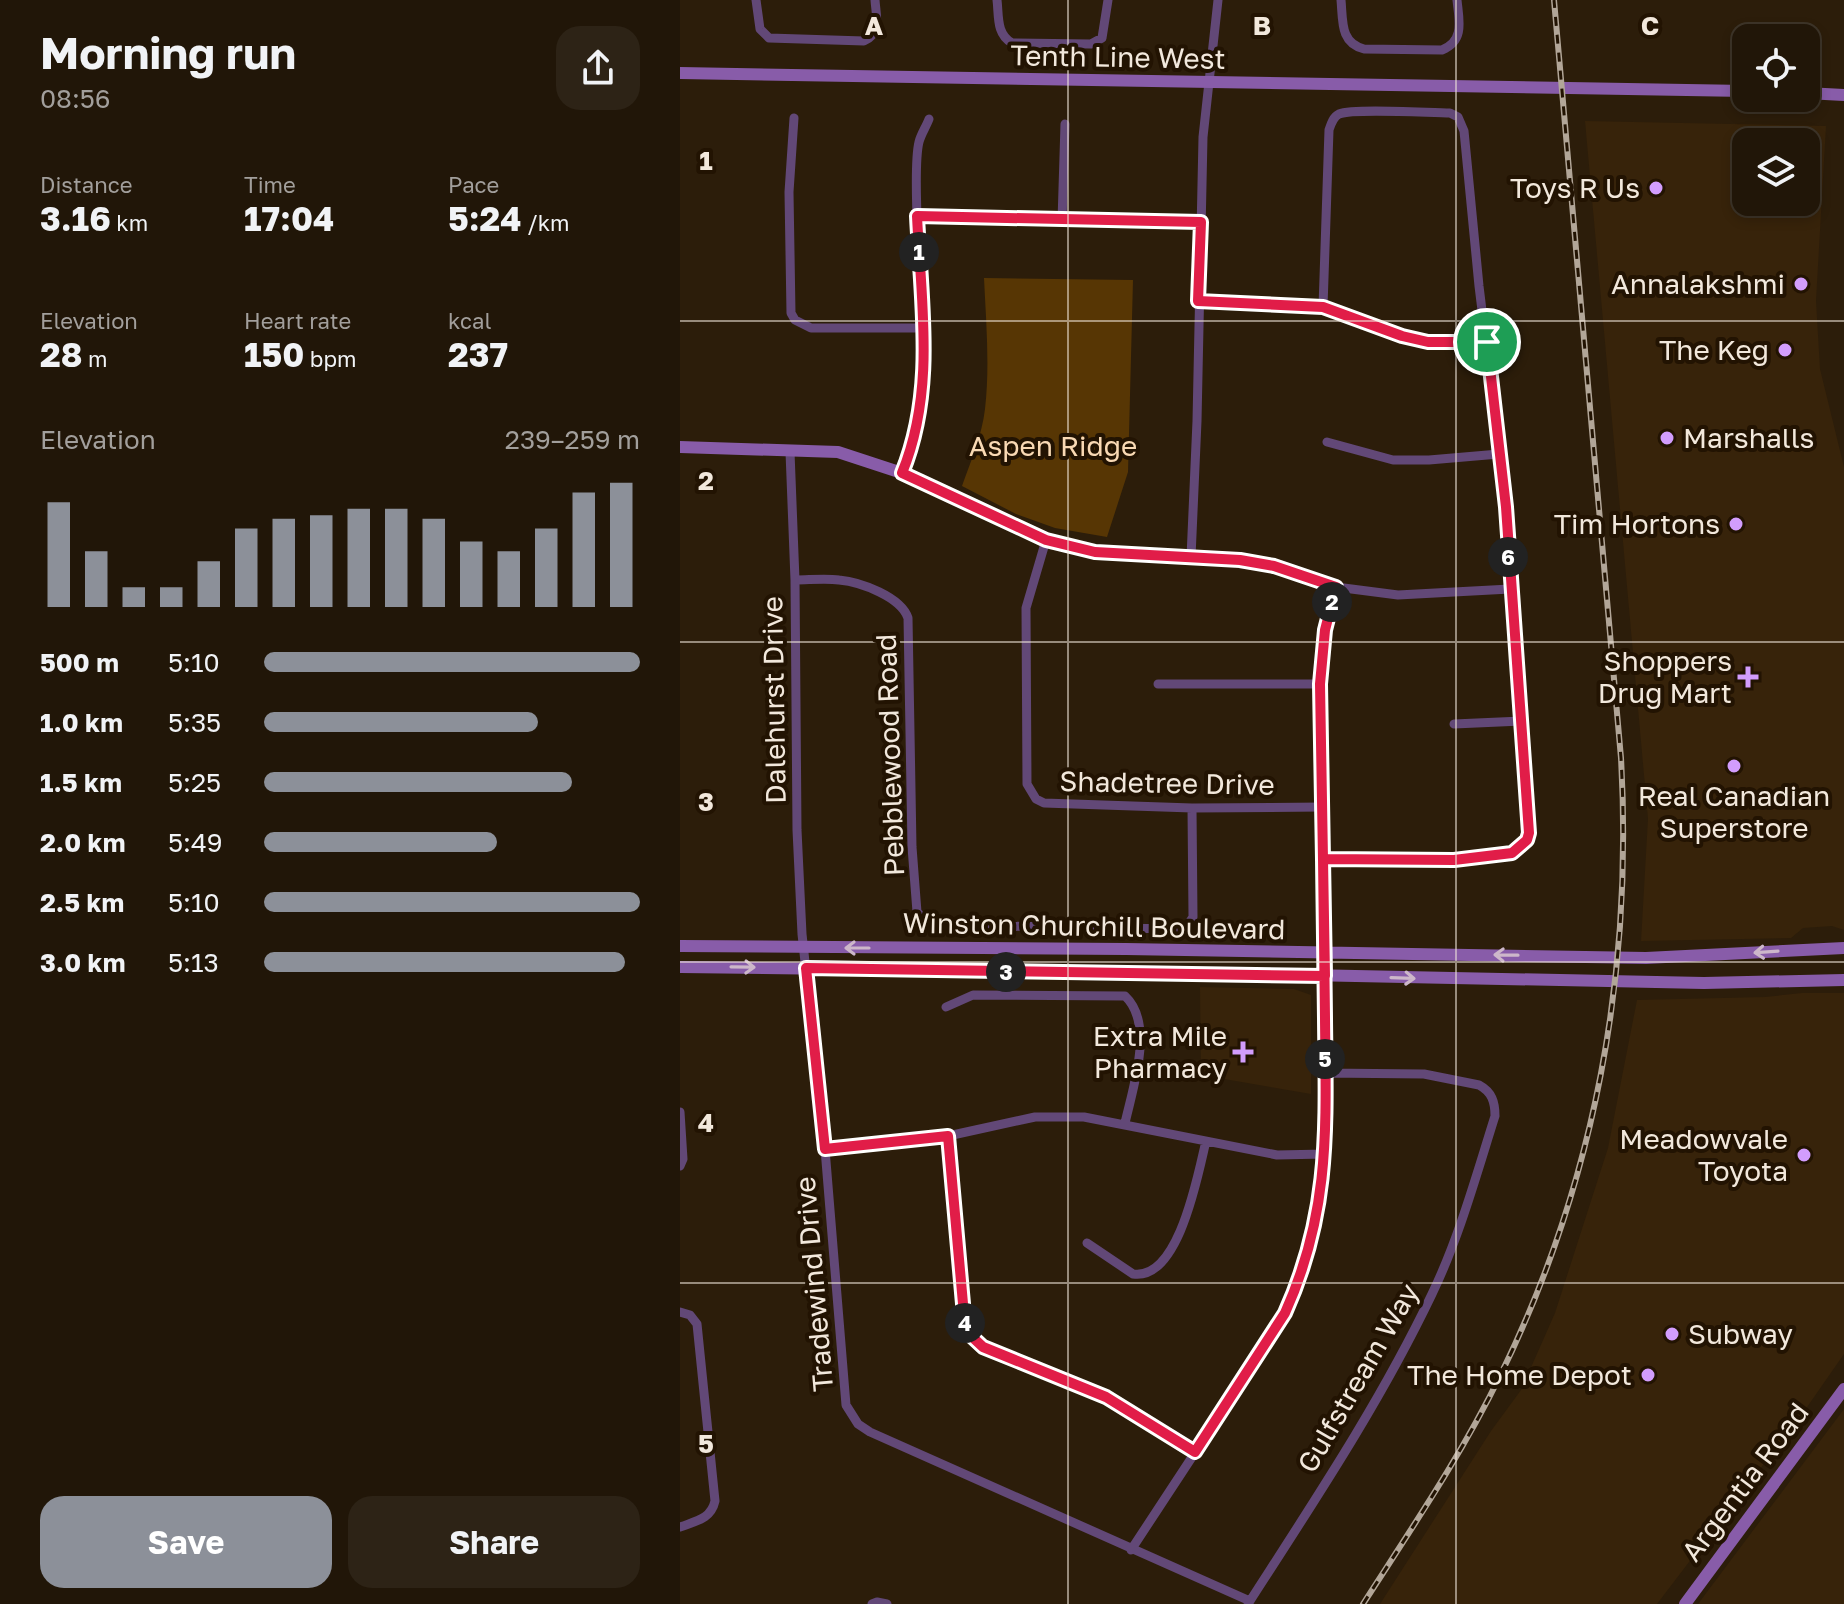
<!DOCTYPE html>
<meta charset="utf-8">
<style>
body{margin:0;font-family:"Golos Text",sans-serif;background:#2d2316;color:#f1f3f6;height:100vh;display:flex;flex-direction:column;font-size:30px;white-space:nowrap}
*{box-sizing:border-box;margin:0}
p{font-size:26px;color:#a29f9c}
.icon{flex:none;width:44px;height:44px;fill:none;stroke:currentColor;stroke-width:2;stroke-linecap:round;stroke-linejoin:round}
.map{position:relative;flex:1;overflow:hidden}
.sheet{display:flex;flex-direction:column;background:#211608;width:680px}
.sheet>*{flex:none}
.tools{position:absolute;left:1052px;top:24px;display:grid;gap:16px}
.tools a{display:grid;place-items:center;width:88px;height:88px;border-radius:16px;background:#211608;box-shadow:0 4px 12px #0003,0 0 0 2px #3e3529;font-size:40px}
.pin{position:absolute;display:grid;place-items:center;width:68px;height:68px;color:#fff;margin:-34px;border:4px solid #fff;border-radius:50%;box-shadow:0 2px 8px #0007}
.km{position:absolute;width:40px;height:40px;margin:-20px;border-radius:50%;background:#222;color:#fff;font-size:22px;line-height:40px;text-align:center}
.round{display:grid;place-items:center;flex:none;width:84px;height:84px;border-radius:24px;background:#2d2316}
.summary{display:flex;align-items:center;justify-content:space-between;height:136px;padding:0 40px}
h1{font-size:44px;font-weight:700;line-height:60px}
.stats{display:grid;grid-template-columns:repeat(3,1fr);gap:12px;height:136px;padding:8px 40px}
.stats div{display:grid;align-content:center}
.stats b{font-size:34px;font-weight:700}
.stats small{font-size:22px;font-weight:400}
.stats p{font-size:22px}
.chart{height:224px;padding:16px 40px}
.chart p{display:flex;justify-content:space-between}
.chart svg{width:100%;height:144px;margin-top:8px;stroke:#8c9099;stroke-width:6}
.action{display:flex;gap:16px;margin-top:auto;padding:16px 40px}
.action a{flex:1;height:92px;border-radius:24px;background:#8c9099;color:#fff;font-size:32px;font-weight:700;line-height:92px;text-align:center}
.action a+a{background:#2d2316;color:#f1f3f6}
ul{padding:0 40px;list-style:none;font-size:26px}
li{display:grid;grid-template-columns:128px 96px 1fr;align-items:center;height:60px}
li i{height:20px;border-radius:10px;background:#8c9099}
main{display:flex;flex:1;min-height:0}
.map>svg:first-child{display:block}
</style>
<main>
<section class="sheet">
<div class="summary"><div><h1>Morning run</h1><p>08:56</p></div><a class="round"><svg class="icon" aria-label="share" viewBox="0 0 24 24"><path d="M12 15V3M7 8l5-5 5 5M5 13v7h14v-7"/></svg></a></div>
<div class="stats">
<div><p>Distance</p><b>3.16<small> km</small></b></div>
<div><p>Time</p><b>17:04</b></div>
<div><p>Pace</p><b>5:24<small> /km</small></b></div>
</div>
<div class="stats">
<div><p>Elevation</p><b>28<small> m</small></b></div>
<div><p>Heart rate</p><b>150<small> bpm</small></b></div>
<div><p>kcal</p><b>237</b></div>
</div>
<div class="chart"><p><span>Elevation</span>239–259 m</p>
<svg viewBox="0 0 160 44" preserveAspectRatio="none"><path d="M5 44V12M15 44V27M25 44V38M35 44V38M45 44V30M55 44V20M65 44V17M75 44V16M85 44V14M95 44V14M105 44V17M115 44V24M125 44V27M135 44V20M145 44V9M155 44V6"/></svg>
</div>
<ul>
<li><b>500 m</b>5:10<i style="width:100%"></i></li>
<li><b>1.0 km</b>5:35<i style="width:73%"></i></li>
<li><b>1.5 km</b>5:25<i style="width:82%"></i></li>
<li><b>2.0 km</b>5:49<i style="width:62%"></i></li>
<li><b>2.5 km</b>5:10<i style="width:100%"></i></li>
<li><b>3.0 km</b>5:13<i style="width:96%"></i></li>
</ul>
<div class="action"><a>Save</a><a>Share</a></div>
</section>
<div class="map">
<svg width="1164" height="1604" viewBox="0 0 1164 1604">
<rect width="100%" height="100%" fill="#2c1d0a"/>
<path fill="#37230a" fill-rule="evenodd" d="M 905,121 L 1146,126 L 1136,301 L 1140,369 L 1164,467 L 1164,930 L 1152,926 L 1123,928 L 1111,938 L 961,941 L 968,819 ZM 1126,142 L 1126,202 L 1066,202 L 1066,142 Z
M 520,987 L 614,989 L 631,995 L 631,1094 L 521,1075 Z
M 1122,993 L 1164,993 L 1164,1354 L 1125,1410 L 977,1604 L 700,1604 L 811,1431 L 841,1390 L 875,1313 L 928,1148 L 957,1000 L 1085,997 Z
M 1164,1409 L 1164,1604 L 1018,1604 Z"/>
<path fill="#573604" d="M 304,278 L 453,280 L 448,472 L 427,537 L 375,528 L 336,514 L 282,486 C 291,461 302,435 305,409 C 310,366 306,321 304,278 Z"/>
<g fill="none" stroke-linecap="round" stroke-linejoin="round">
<path stroke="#624877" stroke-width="9" d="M 76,0 L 80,29 L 89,38 L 184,41 C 202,33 196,16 195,0
M 317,0 C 319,16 316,34 332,43 L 411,44 L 422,38 L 428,0
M 661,0 C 663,21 660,43 684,49 L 762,50 C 785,41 779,20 777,0
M 114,118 L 109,192 L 111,313 L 115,320 L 131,328 L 243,328
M 237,216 L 521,222
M 382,221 L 385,124
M 518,301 L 643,307 L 722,336 L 748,342 L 807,342
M 643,307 L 649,130 C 651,124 653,117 659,114 C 674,108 750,113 770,113 L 778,117 L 784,131 L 799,286 L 826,507 L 849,833 L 847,840 L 832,853 L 774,860 L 643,859
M 647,442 L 713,460 L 749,460 L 819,454
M 110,452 L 115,580 L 117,830 L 122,934 L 145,1149 L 166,1405 L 178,1424 L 190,1432 L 570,1601
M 222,473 C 253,398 243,319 238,241 C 237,218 234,162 239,142 C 241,134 246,127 249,119
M 366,540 L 346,608 L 347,784 L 356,799 L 364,803 L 512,808 L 643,807
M 511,557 L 517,421 L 523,137 L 538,0
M 115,580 C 129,580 145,578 159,580 C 181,582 221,597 228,618 L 232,847 L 237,912 L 247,922 L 255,925 L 496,929 L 508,925 L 513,917 L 512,808
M 656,587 L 718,595 L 830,589
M 478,684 L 640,684
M 774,724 L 842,721
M 266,1007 L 293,995 L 445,996 C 475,1024 453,1087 445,1123
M 0,1112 L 3,1159 L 0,1166
M 268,1136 L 285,1326 L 288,1333 L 303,1347 L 426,1397 L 515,1452
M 145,1149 L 268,1136 L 355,1117 L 404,1117 L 597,1155 L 645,1154
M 407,1243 L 453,1274 C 499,1281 518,1174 526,1141
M 0,1312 L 10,1315 L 17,1324 L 35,1501 C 31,1519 16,1521 0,1527
M 451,1550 C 481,1504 511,1458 541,1413 C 581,1353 621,1296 636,1224 C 654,1144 643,1057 645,976
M 192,1604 L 197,1602 L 207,1604
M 568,1604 C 633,1503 700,1403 752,1294 C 779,1238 796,1176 815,1116 C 815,1102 812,1092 799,1085 L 744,1074 L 645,1073"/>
<path stroke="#885ca9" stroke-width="12" d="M 0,73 L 1066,91
M 1126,93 L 1164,95
M 0,447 L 158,452 L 222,473 L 366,540 L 415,552 L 560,560 L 594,566 L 656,587 L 645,630 L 640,684 L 645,976
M 0,946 L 446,949 L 966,958 L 1164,948
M 0,967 L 627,975 L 1024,983 L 1164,980
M 1005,1604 L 1164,1389"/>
<defs>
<path id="rail" d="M 683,1604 C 731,1529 781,1456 820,1376 C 915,1183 953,973 941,758 L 874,0"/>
</defs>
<use href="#rail" stroke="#b2a698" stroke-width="6"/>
<use href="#rail" stroke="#221302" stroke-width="3" stroke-dasharray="9" stroke-linecap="butt"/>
</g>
<defs><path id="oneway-shaft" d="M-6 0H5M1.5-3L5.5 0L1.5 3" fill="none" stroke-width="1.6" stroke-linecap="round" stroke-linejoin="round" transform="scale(2)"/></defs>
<g stroke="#cdb7ca">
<use href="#oneway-shaft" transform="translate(177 948) rotate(-180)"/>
<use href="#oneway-shaft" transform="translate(1086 952) rotate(176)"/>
<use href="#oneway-shaft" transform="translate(826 955) rotate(-179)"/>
<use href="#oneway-shaft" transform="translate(63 967) rotate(1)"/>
<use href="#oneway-shaft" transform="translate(723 978) rotate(2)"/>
</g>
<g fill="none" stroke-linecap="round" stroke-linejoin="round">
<defs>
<path id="route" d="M 807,342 L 748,342 L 722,336 L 643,307 L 518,301 L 521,222 L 237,216 C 241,302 256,390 222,473 L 366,540 L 415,552 L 560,560 L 594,566 L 656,587 L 645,630 L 640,684 L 645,976 L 126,968 L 145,1149 L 268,1136 L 285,1326 L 288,1333 L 303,1347 L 426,1397 L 515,1452 L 605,1313 C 651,1211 646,1126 645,1018 C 644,965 644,912 643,859 L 774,860 L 832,853 L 847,840 L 849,833 L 826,507 L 807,342"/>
</defs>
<use href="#route" stroke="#fff" stroke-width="16"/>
<use href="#route" stroke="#e11d48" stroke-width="10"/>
</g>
<path fill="none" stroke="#f2e8dc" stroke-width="2" stroke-opacity="0.55" d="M 388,0 L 388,1604M 776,0 L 776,1604M 0,321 L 1164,321M 0,642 L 1164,642M 0,962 L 1164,962M 0,1283 L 1164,1283"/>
<g fill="#d29dfd" stroke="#221302" stroke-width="3">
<circle cx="976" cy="188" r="8"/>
<circle cx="1121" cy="284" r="8"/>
<circle cx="1105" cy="350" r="8"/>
<circle cx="987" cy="438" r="8"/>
<circle cx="1056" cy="524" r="8"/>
<path d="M1064 665h8v8h8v8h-8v8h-8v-8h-8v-8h8z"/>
<circle cx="1054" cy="766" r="8"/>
<path d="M559 1040h8v8h8v8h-8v8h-8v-8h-8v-8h8z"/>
<circle cx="1124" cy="1155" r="8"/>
<circle cx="992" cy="1334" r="8"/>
<circle cx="968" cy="1375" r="8"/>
</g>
<g text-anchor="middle" stroke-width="8" stroke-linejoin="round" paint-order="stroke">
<g font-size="28" fill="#f2e8dc" stroke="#221302">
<text transform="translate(438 57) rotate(1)" y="10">Tenth Line West</text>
<text transform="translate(94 700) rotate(-91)" y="10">Dalehurst Drive</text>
<text transform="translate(210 755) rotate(-92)" y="10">Pebblewood Road</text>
<text transform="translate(487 783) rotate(1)" y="10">Shadetree Drive</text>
<text transform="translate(414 926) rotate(1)" y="10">Winston Churchill Boulevard</text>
<text transform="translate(134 1284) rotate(-95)" y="10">Tradewind Drive</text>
<text transform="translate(678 1378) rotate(-60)" y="10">Gulfstream Way</text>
<text transform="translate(1065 1482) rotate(-53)" y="10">Argentia Road</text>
</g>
<g font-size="28" fill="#f2e8dc" stroke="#221302" text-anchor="end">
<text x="960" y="198">Toys R Us</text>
<text x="1105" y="294">Annalakshmi</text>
<text x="1089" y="360">The Keg</text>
<text x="1003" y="448" text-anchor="start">Marshalls</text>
<text x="1040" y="534">Tim Hortons</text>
<text x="1052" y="671">Shoppers<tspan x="1052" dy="32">Drug Mart</tspan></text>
<text x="1054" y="806" text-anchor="middle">Real Canadian<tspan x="1054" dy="32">Superstore</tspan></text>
<text x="547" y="1046">Extra Mile<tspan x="547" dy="32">Pharmacy</tspan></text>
<text x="1108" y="1149">Meadowvale<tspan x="1108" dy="32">Toyota</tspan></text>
<text x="1008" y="1344" text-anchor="start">Subway</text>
<text x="952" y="1385">The Home Depot</text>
</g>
<g font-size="28" fill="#f9d9b4" stroke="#221302">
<text x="373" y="456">Aspen Ridge</text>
</g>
</g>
<g font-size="26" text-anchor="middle" font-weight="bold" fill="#f2e8dc" stroke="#221302" stroke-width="8" stroke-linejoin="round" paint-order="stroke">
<text x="194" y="35">A</text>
<text x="582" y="35">B</text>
<text x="970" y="35">C</text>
<text x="26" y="170">1</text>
<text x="26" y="490">2</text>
<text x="26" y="811">3</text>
<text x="26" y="1132">4</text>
<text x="26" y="1453">5</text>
</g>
</svg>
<div class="tools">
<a><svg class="icon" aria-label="locate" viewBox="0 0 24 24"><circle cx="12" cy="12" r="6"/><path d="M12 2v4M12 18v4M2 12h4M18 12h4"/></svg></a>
<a><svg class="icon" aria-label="layers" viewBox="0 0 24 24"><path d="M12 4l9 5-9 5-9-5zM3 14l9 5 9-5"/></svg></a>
</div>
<div class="pin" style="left:807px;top:342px;background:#1e9e55"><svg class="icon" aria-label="arrive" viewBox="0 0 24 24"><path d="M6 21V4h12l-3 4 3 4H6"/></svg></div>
<b class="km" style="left:239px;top:252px">1</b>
<b class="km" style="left:652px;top:602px">2</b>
<b class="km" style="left:326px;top:972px">3</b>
<b class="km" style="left:285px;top:1323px">4</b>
<b class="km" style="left:645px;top:1059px">5</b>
<b class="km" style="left:828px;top:557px">6</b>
</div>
</main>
